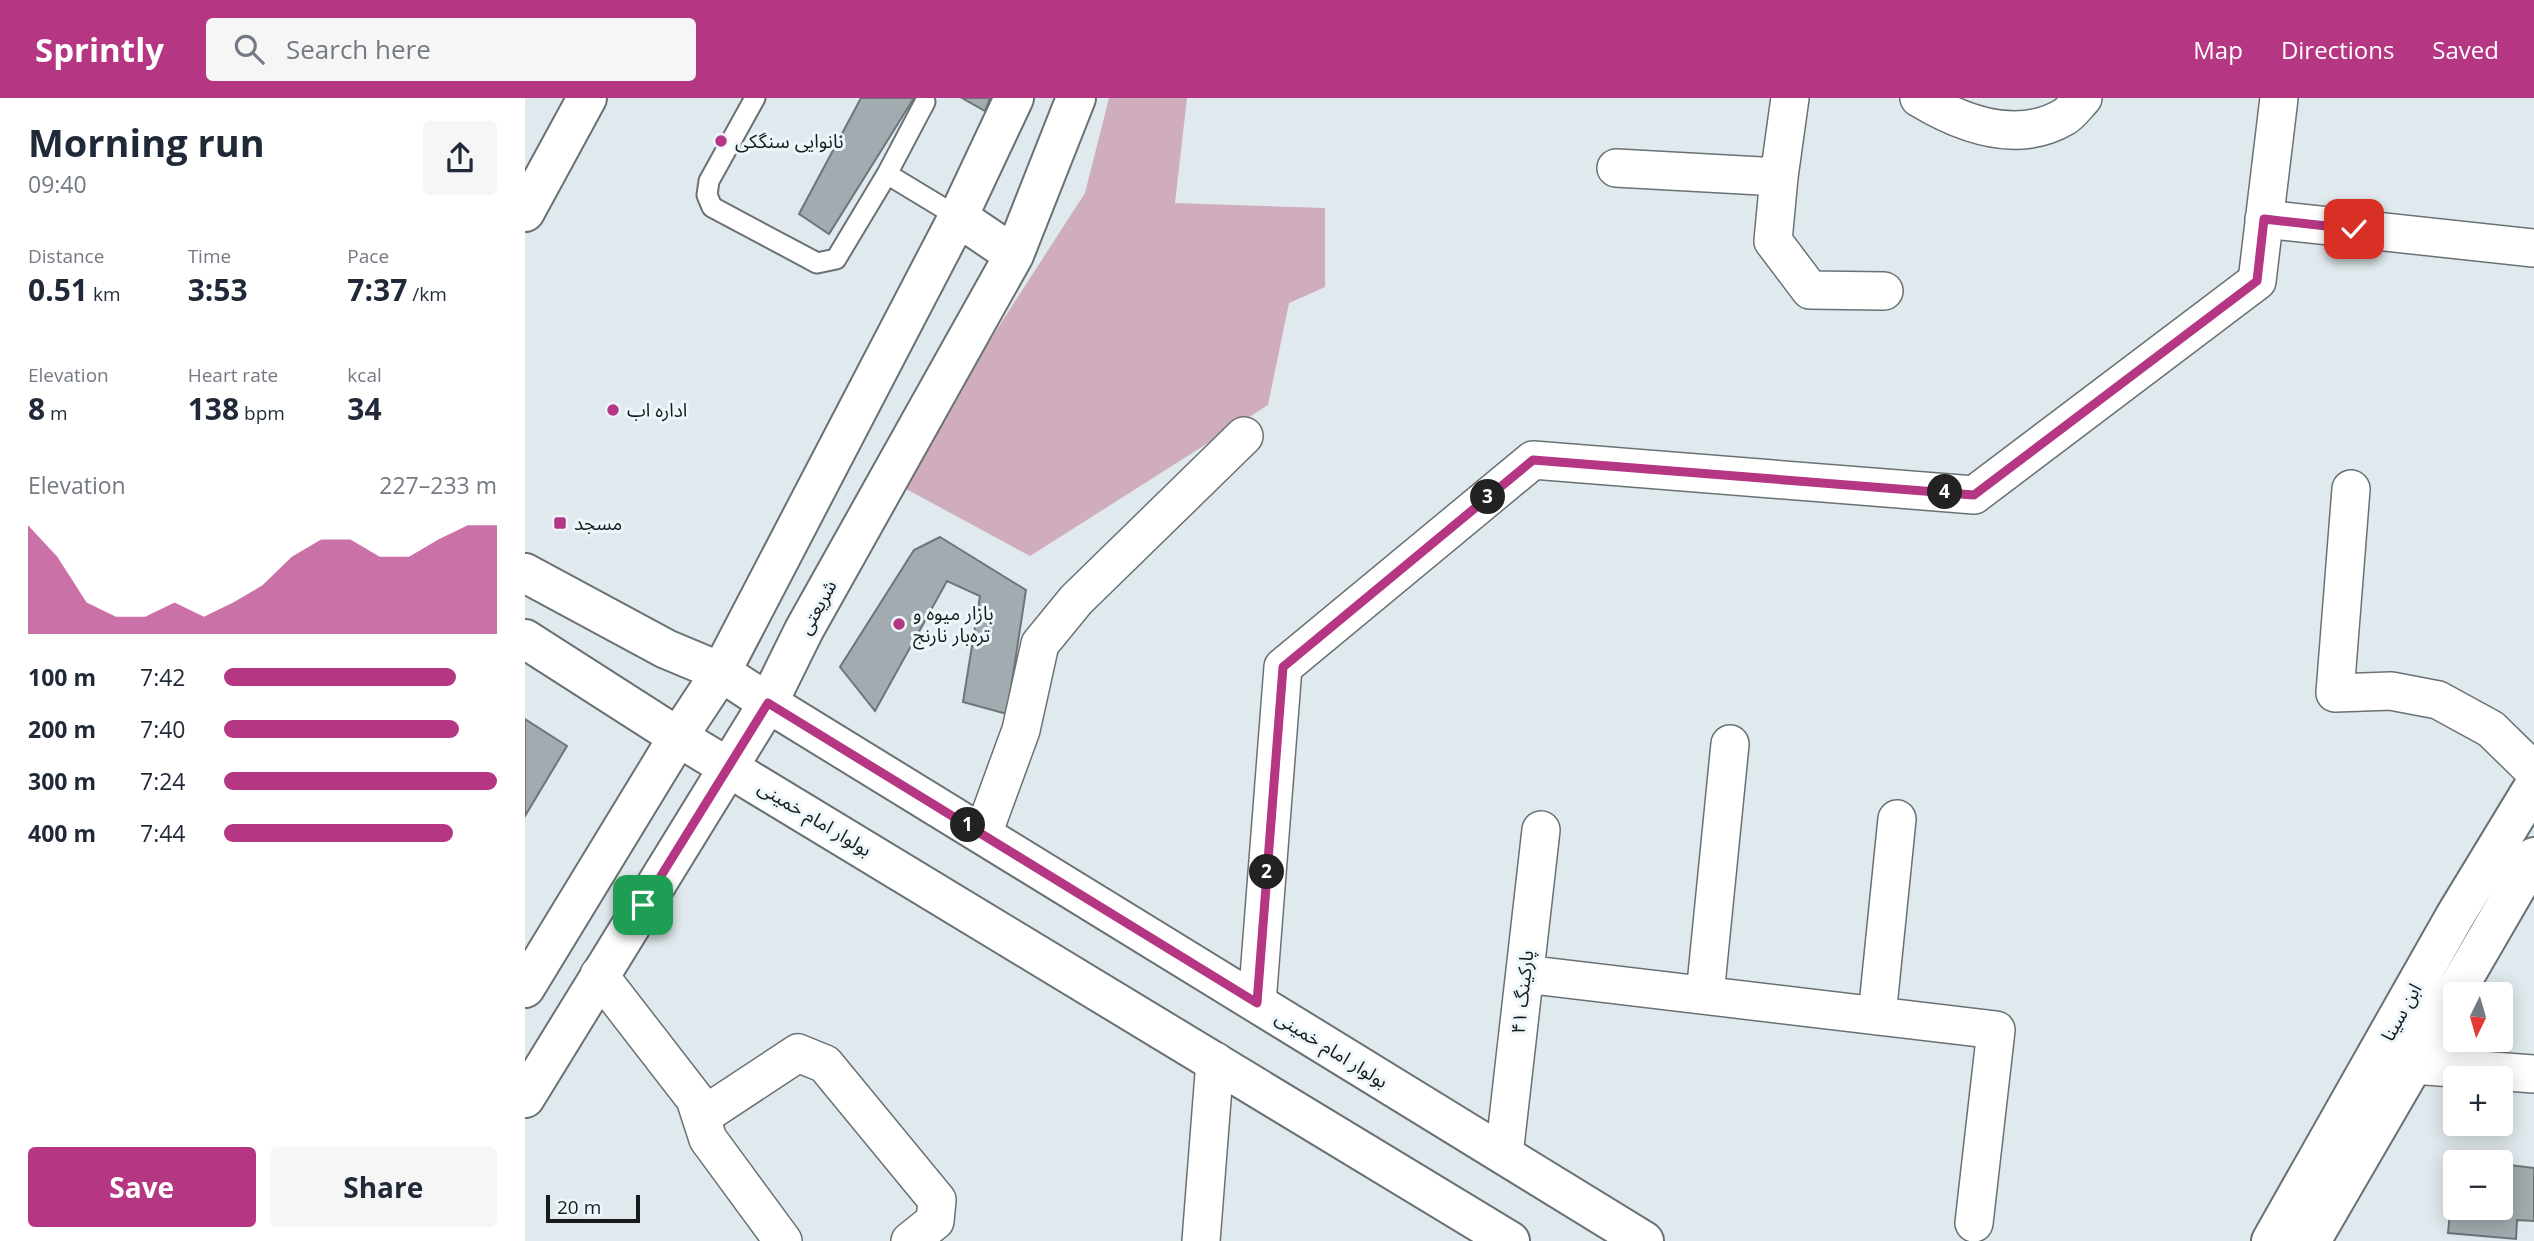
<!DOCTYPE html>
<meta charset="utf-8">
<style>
body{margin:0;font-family:"Open Sans","Noto Sans Arabic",sans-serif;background:#f6f6f7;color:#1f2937;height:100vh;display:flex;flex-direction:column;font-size:26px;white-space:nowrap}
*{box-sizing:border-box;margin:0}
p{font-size:23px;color:#747a83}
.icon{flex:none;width:38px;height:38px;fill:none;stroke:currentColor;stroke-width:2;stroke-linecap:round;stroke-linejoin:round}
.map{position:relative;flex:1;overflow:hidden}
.details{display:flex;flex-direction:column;background:#fff;width:525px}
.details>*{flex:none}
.needle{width:46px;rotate:185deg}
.buttons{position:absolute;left:1918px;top:884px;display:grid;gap:14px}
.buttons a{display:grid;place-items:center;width:70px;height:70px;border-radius:7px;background:#fff;box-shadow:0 4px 18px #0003;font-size:35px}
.scale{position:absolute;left:21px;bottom:18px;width:94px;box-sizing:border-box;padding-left:7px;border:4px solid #181b1d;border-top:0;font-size:19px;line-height:24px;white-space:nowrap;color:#181b1d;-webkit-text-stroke:5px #edf7fb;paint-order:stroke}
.pin{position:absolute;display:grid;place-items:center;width:60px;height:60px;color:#fff;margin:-30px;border-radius:14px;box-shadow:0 4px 10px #0006}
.km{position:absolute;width:35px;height:35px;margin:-18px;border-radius:50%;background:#222;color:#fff;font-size:19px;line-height:35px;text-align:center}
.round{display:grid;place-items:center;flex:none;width:74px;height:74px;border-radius:7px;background:#f6f6f7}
.head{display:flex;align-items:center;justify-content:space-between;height:119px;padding:0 28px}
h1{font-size:38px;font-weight:700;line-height:52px}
.metrics{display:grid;grid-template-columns:repeat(3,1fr);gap:10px;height:119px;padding:7px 28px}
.metrics div{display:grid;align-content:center}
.metrics b{font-size:30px;font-weight:700}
.metrics small{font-size:19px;font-weight:400}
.metrics p{font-size:19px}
.chart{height:196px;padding:14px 28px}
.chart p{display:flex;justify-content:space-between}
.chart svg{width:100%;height:126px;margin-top:7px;fill:#b53683;opacity:.7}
.action{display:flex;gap:14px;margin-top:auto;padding:14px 28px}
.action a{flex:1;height:80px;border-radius:7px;background:#b53683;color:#fff;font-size:28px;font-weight:700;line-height:80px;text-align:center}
.action a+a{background:#f6f6f7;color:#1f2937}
ul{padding:0 28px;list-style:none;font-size:23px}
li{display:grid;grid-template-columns:112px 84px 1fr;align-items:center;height:52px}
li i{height:18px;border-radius:9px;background:#b53683}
header{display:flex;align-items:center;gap:42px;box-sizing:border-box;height:98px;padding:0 35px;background:#b53683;color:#fff}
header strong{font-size:33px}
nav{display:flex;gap:38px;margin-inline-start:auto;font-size:24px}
.search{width:490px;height:63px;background:#f6f6f7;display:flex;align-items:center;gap:18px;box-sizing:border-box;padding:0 24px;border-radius:7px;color:#747a83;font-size:26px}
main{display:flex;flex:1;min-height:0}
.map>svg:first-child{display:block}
</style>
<header>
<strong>Sprintly</strong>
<div class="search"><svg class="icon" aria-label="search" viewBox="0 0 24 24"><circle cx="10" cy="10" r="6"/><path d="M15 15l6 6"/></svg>Search here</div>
<nav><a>Map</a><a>Directions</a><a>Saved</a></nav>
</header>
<main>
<section class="details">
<div class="head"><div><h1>Morning run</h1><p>09:40</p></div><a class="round"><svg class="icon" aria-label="share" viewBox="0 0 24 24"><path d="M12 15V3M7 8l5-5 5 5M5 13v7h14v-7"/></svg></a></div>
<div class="metrics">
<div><p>Distance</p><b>0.51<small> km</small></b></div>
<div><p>Time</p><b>3:53</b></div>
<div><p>Pace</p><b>7:37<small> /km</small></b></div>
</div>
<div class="metrics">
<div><p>Elevation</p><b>8<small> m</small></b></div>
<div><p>Heart rate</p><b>138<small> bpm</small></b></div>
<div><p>kcal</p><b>34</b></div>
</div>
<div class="chart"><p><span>Elevation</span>227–233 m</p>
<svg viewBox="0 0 160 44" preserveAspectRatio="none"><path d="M0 44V6L10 17L20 33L30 38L40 38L50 33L60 38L70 33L80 27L90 17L100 11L110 11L120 17L130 17L140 11L150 6L160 6V44z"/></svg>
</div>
<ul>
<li><b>100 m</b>7:42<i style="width:85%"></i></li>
<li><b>200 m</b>7:40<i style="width:86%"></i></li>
<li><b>300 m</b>7:24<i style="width:100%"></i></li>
<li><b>400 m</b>7:44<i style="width:84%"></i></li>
</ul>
<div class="action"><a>Save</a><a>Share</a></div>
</section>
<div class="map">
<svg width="2009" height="1143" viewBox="0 0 2009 1143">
<rect width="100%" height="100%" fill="#e0e9ed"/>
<path fill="#cfadbd" d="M 584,0 L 662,0 L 650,105 L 800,110 L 800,189 L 764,205 L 743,307 L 505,458 L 372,386 L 560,95 Z"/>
<path fill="#a2abaf" stroke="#6d7579" stroke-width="2" d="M 336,0 L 389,0 L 304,136 L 274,116 Z
M 437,0 L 465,0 L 460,13 Z
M 415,439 L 501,492 L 482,616 L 438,604 L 455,498 L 422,483 L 350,613 L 315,569 L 389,452 Z
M 0,621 L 42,648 L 0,718 Z
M 1976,1066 L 2009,1070 L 2009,1123 L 1992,1122 L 1991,1141 L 1923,1135 L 1929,1076 L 1930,1110 L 1976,1110 Z"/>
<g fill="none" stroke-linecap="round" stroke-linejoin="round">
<defs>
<path id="lane" d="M 230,0 L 184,83 L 182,97 L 187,109 L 292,165 L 311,161 L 362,76 L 400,4
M 362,76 L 433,119"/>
<path id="street" d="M 1265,0 L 1254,79 L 1248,143 L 1285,192 L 1359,193
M 1394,0 C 1437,26 1491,47 1539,19 C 1546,15 1552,6 1558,0
M 1091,70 L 1254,79
M 1739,121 L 2009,150
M 1826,391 L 1810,595 L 1866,593 L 1913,602 L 1966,631 L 2009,673
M 458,736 L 496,632 L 515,546 L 551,502 L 719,338
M 1000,876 L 1471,932 L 1449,1125
M 74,877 L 170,1001 L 183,1041 L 258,1143
M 1180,897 L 1205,646
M 732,905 L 758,569 L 1008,362 L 1449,397 L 1732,183 L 1754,0
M 1352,918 L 1372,721
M 1888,967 L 2009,976
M 176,1019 L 273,955 L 300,966 L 412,1102 L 410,1123 L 385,1143
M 979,1057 L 1016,732
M 676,1143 L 690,963"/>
<path id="secondary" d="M 0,114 L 62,0
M 433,119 L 489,157
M 0,475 L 141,551 L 196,574 L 243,605 L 1119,1143
M 0,541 L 153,639 L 985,1143
M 0,890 L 153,639 L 196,574 L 433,119 L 489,0
M 0,1000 L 243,605 L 279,532 L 489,157 L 551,0
M 1746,1143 L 1930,818 L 2009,688
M 1786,1143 L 2009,759"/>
</defs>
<use href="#lane" stroke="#697174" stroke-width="23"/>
<use href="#street" stroke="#697174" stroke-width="40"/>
<use href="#secondary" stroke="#697174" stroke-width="42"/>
<use href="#lane" stroke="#fff" stroke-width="19"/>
<use href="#street" stroke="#fff" stroke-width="37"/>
<use href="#secondary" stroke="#fff" stroke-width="38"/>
</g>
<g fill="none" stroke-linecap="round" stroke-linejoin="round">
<defs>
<path id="route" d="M 118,807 L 243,605 L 732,905 L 758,569 L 1008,362 L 1449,397 L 1732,183 L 1739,121 L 1829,131"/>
</defs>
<use href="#route" stroke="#fff" stroke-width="14"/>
<use href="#route" stroke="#b53683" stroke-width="9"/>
</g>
<g fill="#b53683" stroke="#edf7fb" stroke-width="2.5">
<circle cx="196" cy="43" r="7"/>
<circle cx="88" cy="312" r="7"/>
<rect x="28" y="418" width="14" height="14" rx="3.5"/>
<circle cx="374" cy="526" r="7"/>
</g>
<g text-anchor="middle" stroke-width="6" stroke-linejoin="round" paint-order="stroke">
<g font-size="19" fill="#181b1d" stroke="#edf7fb" text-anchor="start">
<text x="210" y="50">نانوایی سنگکی</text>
<text x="102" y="319">اداره اب</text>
<text x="49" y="432">مسجد</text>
<text x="388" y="522">بازار میوه و<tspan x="388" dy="22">تره‌بار نارنج</tspan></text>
</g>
<g font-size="19" fill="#181b1d" stroke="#edf7fb">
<text transform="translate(292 509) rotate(-61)" y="7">شریعتی</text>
<text transform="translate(290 720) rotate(31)" y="7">بولوار امام خمینی</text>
<text transform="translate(997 894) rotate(-84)" y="7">پارکینگ ۴۱</text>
<text transform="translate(1876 914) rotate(-61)" y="7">ابن سینا</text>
<text transform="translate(807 951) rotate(32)" y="7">بولوار امام خمینی</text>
</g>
</g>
</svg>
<div class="buttons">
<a><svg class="needle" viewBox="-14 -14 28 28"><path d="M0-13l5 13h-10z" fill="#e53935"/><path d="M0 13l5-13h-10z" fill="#747a83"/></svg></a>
<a>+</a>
<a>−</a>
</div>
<div class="scale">20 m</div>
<div class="pin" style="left:118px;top:807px;background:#1e9e55"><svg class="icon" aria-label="arrive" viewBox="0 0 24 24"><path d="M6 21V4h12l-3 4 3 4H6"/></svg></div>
<div class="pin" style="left:1829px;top:131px;background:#d93025"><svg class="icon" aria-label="check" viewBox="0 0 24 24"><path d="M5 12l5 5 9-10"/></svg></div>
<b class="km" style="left:443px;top:727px">1</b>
<b class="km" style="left:742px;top:774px">2</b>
<b class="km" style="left:963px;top:399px">3</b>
<b class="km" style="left:1420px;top:394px">4</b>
</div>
</main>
